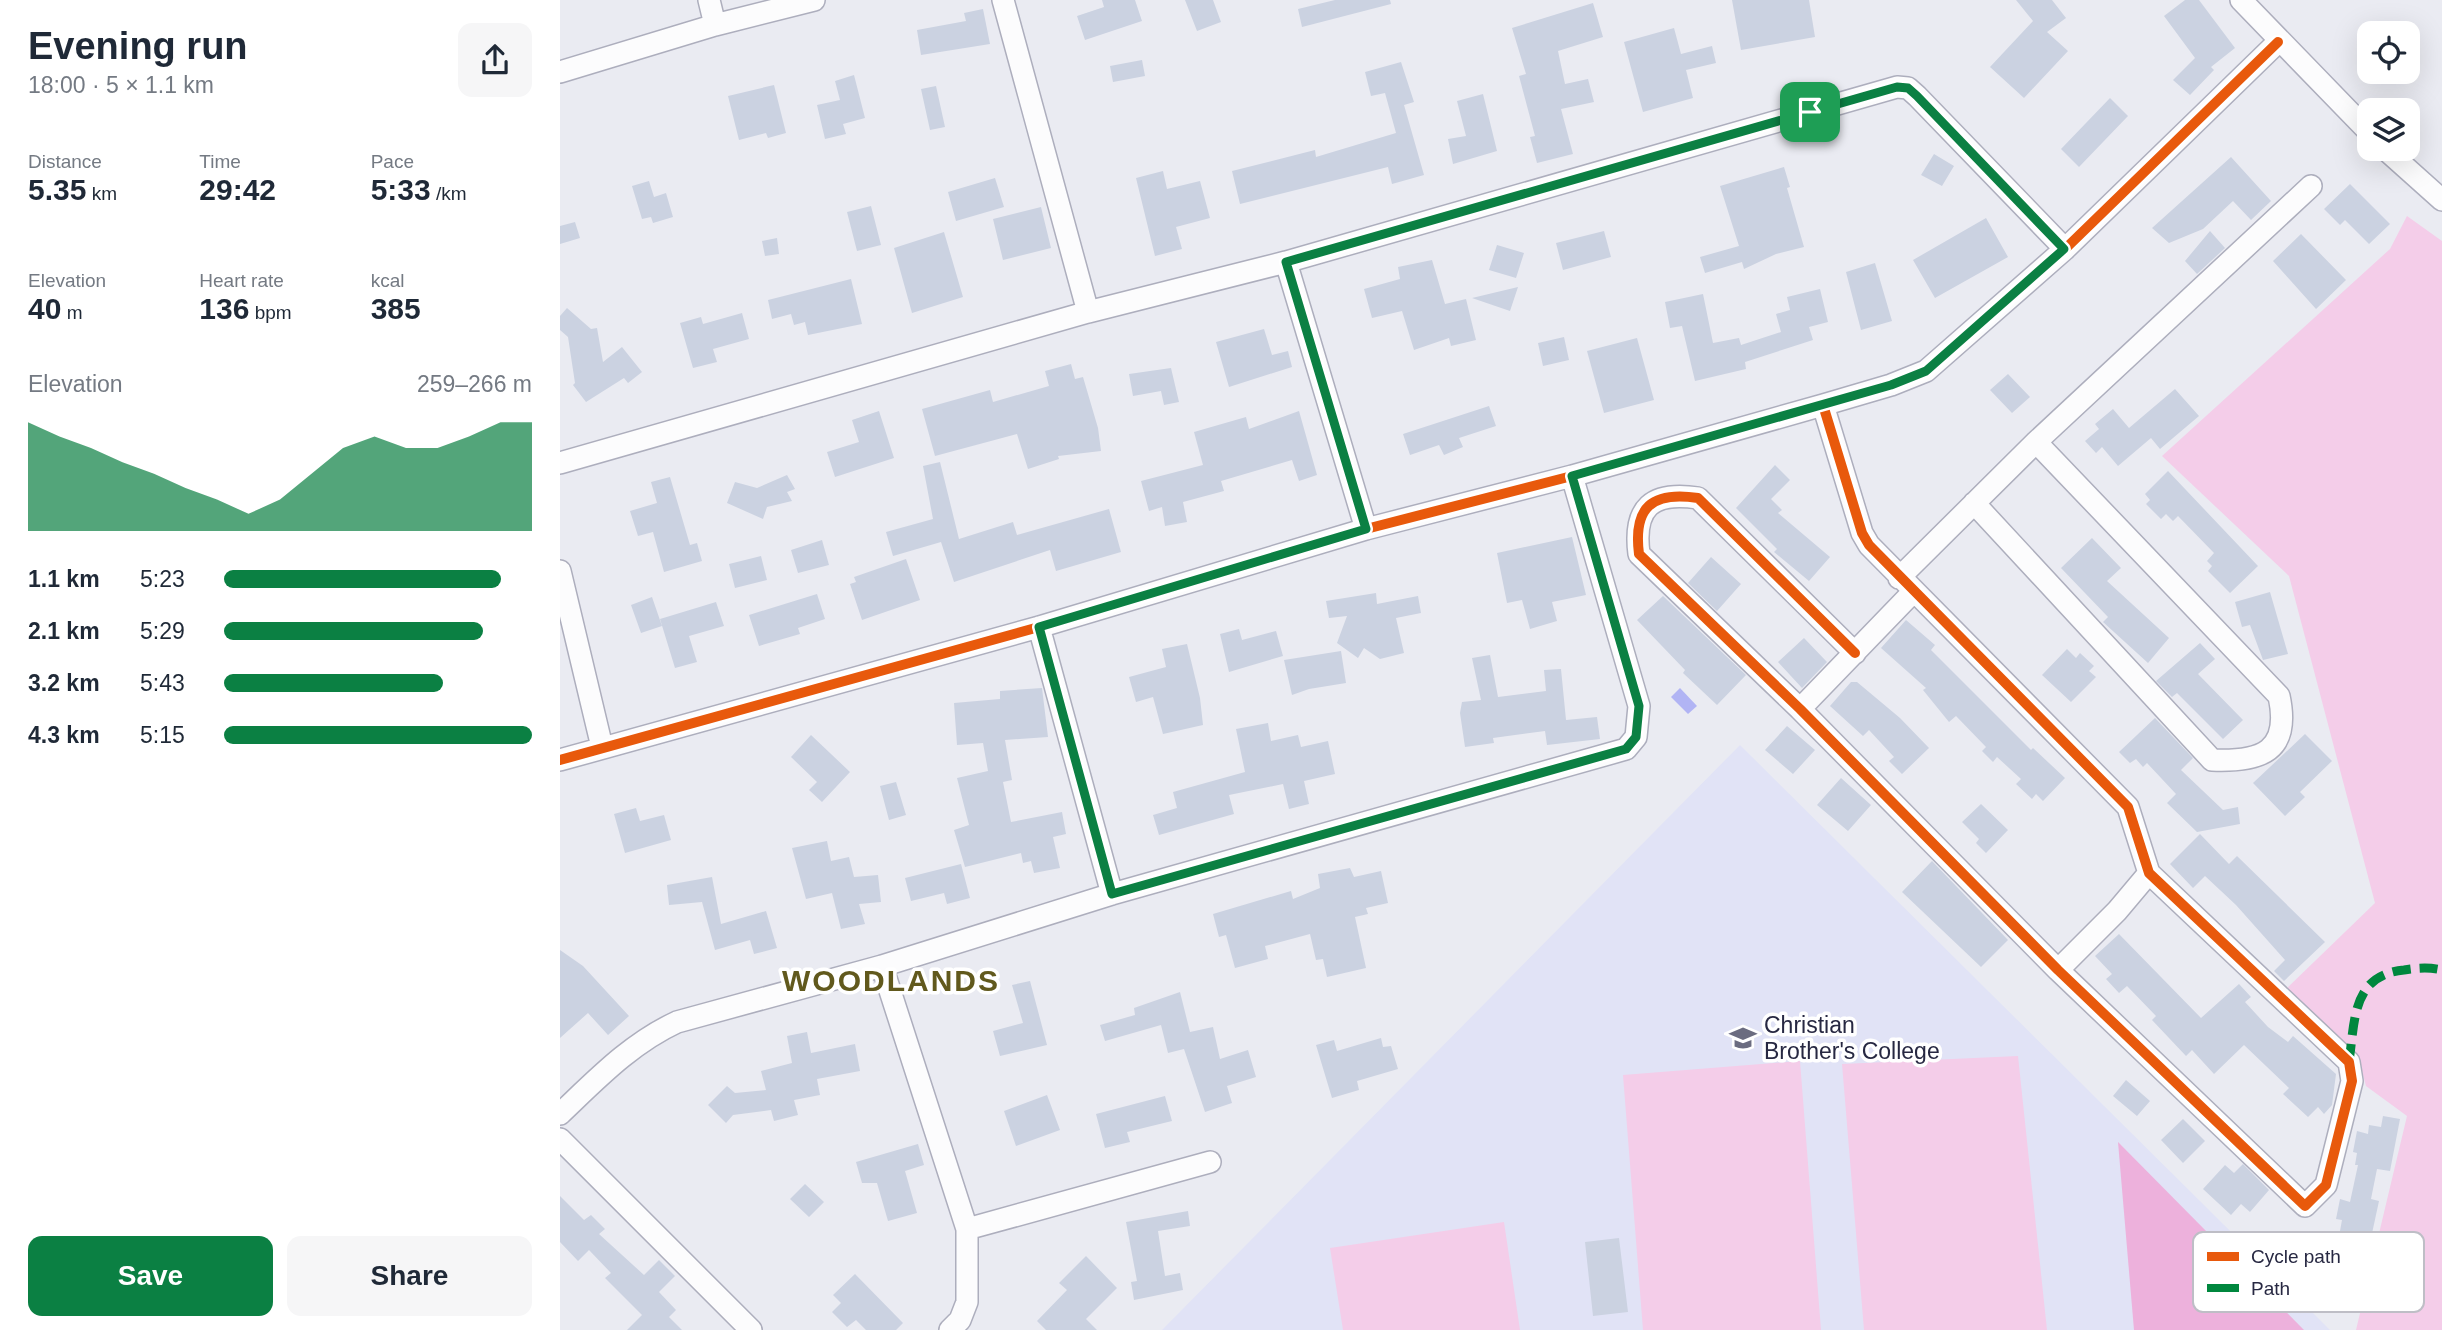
<!DOCTYPE html>
<meta charset="utf-8">
<style>
body{margin:0;font-family:Arial,sans-serif;background:#f6f6f7;color:#1f2937;height:100vh;display:flex;flex-direction:column;font-size:26px;white-space:nowrap}
*{box-sizing:border-box;margin:0}
p{font-size:23px;color:#747a83}
.icon{flex:none;width:38px;height:38px;fill:none;stroke:currentColor;stroke-width:2;stroke-linecap:round;stroke-linejoin:round}
.map{position:relative;flex:1;overflow:hidden}
.side{display:flex;flex-direction:column;background:#fff;width:560px}
.side>*{flex:none}
.buttons{position:absolute;left:1797px;top:21px;display:grid;gap:14px}
.buttons a{display:grid;place-items:center;width:63px;height:63px;border-radius:14px;background:#fff;box-shadow:0 7px 28px #0002;font-size:35px}
.pin{position:absolute;display:grid;place-items:center;width:60px;height:60px;color:#fff;margin:-30px;border-radius:14px;box-shadow:0 4px 10px #0006}
.round{display:grid;place-items:center;flex:none;width:74px;height:74px;border-radius:14px;background:#f6f6f7}
.headline{display:flex;align-items:center;justify-content:space-between;height:119px;padding:0 28px}
h1{font-size:38px;font-weight:700;line-height:52px}
.metrics{display:grid;grid-template-columns:repeat(3,1fr);gap:10px;height:119px;padding:7px 28px}
.metrics div{display:grid;align-content:center}
.metrics b{font-size:30px;font-weight:700}
.metrics small{font-size:19px;font-weight:400}
.metrics p{font-size:19px}
.chart{height:196px;padding:14px 28px}
.chart p{display:flex;justify-content:space-between}
.chart svg{width:100%;height:126px;margin-top:7px;fill:#0b8043;opacity:.7}
.cta{display:flex;gap:14px;margin-top:auto;padding:14px 28px}
.cta a{flex:1;height:80px;border-radius:14px;background:#0b8043;color:#fff;font-size:28px;font-weight:700;line-height:80px;text-align:center}
.cta a+a{background:#f6f6f7;color:#1f2937}
ul{padding:0 28px;list-style:none;font-size:23px}
li{display:grid;grid-template-columns:112px 84px 1fr;align-items:center;height:52px}
li i{height:18px;border-radius:9px;background:#0b8043}
main{display:flex;flex:1;min-height:0}
.map>svg:first-child{display:block}
</style>
<main>
<section class="side">
<div class="headline"><div><h1>Evening run</h1><p>18:00 · 5 × 1.1 km</p></div><a class="round"><svg class="icon" aria-label="share" viewBox="0 0 24 24"><path d="M12 15V3M7 8l5-5 5 5M5 13v7h14v-7"/></svg></a></div>
<div class="metrics">
<div><p>Distance</p><b>5.35<small> km</small></b></div>
<div><p>Time</p><b>29:42</b></div>
<div><p>Pace</p><b>5:33<small> /km</small></b></div>
</div>
<div class="metrics">
<div><p>Elevation</p><b>40<small> m</small></b></div>
<div><p>Heart rate</p><b>136<small> bpm</small></b></div>
<div><p>kcal</p><b>385</b></div>
</div>
<div class="chart"><p><span>Elevation</span>259–266 m</p>
<svg viewBox="0 0 160 44" preserveAspectRatio="none"><path d="M0 44V6L10 11L20 15L30 20L40 24L50 29L60 33L70 38L80 33L90 24L100 15L110 11L120 15L130 15L140 11L150 6L160 6V44z"/></svg>
</div>
<ul>
<li><b>1.1 km</b>5:23<i style="width:90%"></i></li>
<li><b>2.1 km</b>5:29<i style="width:84%"></i></li>
<li><b>3.2 km</b>5:43<i style="width:71%"></i></li>
<li><b>4.3 km</b>5:15<i style="width:100%"></i></li>
</ul>
<div class="cta"><a>Save</a><a>Share</a></div>
</section>
<div class="map">
<svg width="1882" height="1330" viewBox="0 0 1882 1330">
<rect width="100%" height="100%" fill="#eaebf2"/>
<path fill="#e1e3f6" d="M 1180,745 L 1770,1330 L 602,1330 Z"/>
<path fill="#f4cde9" d="M 1847,216 L 1882,241 L 1882,1330 L 1796,1330 L 1847,1116 L 1806,1086 L 1799,1059 L 1726,989 L 1815,903 L 1729,576 L 1602,456 L 1830,249 Z
M 1458,1056 L 1487,1330 L 1304,1330 L 1282,1064 Z
M 1240,1061 L 1261,1330 L 1083,1330 L 1063,1075 Z
M 944,1222 L 960,1330 L 783,1330 L 770,1248 Z"/>
<path fill="#edb1dc" d="M 1558,1142 L 1744,1330 L 1574,1330 Z"/>
<path fill="#b1b4f4" d="M 1120,688 L 1137,706 L 1128,714 L 1111,697 Z"/>
<path fill="#cbd2e1" d="M 542,0 L 575,0 L 582,21 L 525,40 L 517,16 L 544,7 Z
M 625,0 L 653,0 L 661,22 L 637,31 Z
M 775,0 L 830,0 L 831,4 L 742,27 L 738,9 Z
M 1172,0 L 1249,0 L 1255,37 L 1181,50 Z
M 1456,0 L 1492,0 L 1506,18 L 1487,32 L 1508,51 L 1464,98 L 1430,67 L 1473,21 Z
M 1625,0 L 1639,0 L 1675,48 L 1651,67 L 1654,70 L 1630,95 L 1613,80 L 1635,58 L 1604,16 Z
M 1033,3 L 1043,37 L 998,51 L 1005,84 L 1028,79 L 1034,102 L 1001,109 L 1013,154 L 977,163 L 970,137 L 975,136 L 959,76 L 966,74 L 952,28 Z
M 423,9 L 430,44 L 361,55 L 357,30 L 406,21 L 404,13 Z
M 1114,28 L 1121,54 L 1152,46 L 1156,63 L 1126,70 L 1133,98 L 1083,112 L 1064,42 Z
M 582,60 L 585,76 L 553,82 L 550,66 Z
M 841,62 L 854,102 L 844,105 L 864,175 L 832,184 L 828,167 L 680,204 L 672,171 L 755,150 L 756,157 L 836,133 L 825,93 L 811,96 L 805,72 Z
M 294,75 L 305,118 L 283,124 L 286,134 L 265,139 L 257,105 L 280,100 L 275,81 Z
M 214,85 L 226,133 L 208,138 L 206,133 L 179,140 L 168,96 Z
M 376,86 L 385,127 L 370,130 L 361,89 Z
M 923,94 L 937,151 L 893,164 L 888,139 L 906,136 L 897,101 Z
M 1550,98 L 1568,116 L 1519,167 L 1501,149 Z
M 1374,154 L 1394,166 L 1382,186 L 1361,175 Z
M 1671,157 L 1711,201 L 1691,220 L 1673,201 L 1643,229 L 1609,243 L 1592,228 Z
M 1224,167 L 1230,187 L 1227,188 L 1244,247 L 1216,254 L 1184,269 L 1182,262 L 1145,273 L 1140,257 L 1179,246 L 1160,186 Z
M 603,171 L 607,189 L 640,181 L 650,218 L 616,227 L 622,249 L 595,256 L 576,178 Z
M 435,178 L 444,207 L 396,221 L 388,192 Z
M 89,181 L 94,197 L 106,193 L 113,217 L 93,223 L 91,217 L 82,219 L 72,186 Z
M 1790,184 L 1830,224 L 1809,244 L 1785,220 L 1780,225 L 1764,209 Z
M 311,206 L 321,245 L 297,251 L 287,212 Z
M 481,207 L 491,248 L 443,260 L 433,219 Z
M 1426,218 L 1448,257 L 1375,298 L 1353,260 Z
M 15,222 L 20,238 L 0,244 L 0,226 Z
M 1044,231 L 1051,257 L 1003,270 L 996,243 Z
M 1650,231 L 1665,248 L 1637,274 L 1625,261 Z
M 384,232 L 403,297 L 352,313 L 334,248 Z
M 1741,234 L 1786,280 L 1756,309 L 1713,261 Z
M 217,238 L 219,254 L 205,256 L 202,241 Z
M 937,245 L 964,253 L 956,278 L 929,270 Z
M 872,260 L 885,304 L 906,299 L 916,340 L 891,346 L 889,338 L 854,350 L 842,311 L 812,318 L 804,289 L 840,279 L 838,267 Z
M 1315,263 L 1332,321 L 1301,330 L 1286,272 Z
M 291,279 L 302,324 L 248,335 L 245,322 L 234,325 L 231,314 L 212,319 L 208,300 Z
M 958,287 L 950,311 L 912,298 Z
M 1260,289 L 1268,322 L 1249,327 L 1253,340 L 1185,362 L 1186,369 L 1135,381 L 1122,326 L 1110,328 L 1105,302 L 1143,294 L 1153,343 L 1179,338 L 1181,345 L 1221,332 L 1216,314 L 1230,310 L 1227,297 Z
M 7,308 L 31,329 L 37,328 L 43,362 L 62,347 L 82,372 L 68,383 L 64,378 L 26,402 L 13,385 L 15,383 L 8,337 L 0,330 L 0,316 Z
M 182,313 L 189,339 L 153,349 L 157,362 L 133,368 L 120,323 L 141,317 L 143,324 Z
M 704,329 L 712,355 L 728,351 L 732,367 L 669,387 L 656,342 Z
M 1004,337 L 1009,360 L 983,366 L 978,343 Z
M 1077,338 L 1094,400 L 1044,413 L 1027,351 Z
M 511,364 L 515,379 L 523,377 L 538,428 L 541,451 L 498,456 L 499,459 L 468,469 L 457,434 L 375,456 L 362,409 L 430,390 L 433,402 L 489,386 L 485,371 Z
M 611,368 L 619,402 L 604,405 L 601,391 L 573,396 L 569,374 Z
M 1448,374 L 1470,397 L 1452,413 L 1430,390 Z
M 1615,389 L 1639,416 L 1600,449 L 1591,438 L 1558,466 L 1542,447 L 1536,453 L 1525,441 L 1539,429 L 1535,424 L 1553,409 L 1569,428 Z
M 929,406 L 936,426 L 899,438 L 903,447 L 884,455 L 879,445 L 850,455 L 843,434 Z
M 319,411 L 334,458 L 275,477 L 267,452 L 299,442 L 292,420 Z
M 739,411 L 757,475 L 739,481 L 732,460 L 661,481 L 664,491 L 623,502 L 627,522 L 605,526 L 602,507 L 589,511 L 581,481 L 643,465 L 634,432 L 686,417 L 689,429 Z
M 380,462 L 399,539 L 453,522 L 457,535 L 549,509 L 561,552 L 496,571 L 490,550 L 394,582 L 381,542 L 333,556 L 326,532 L 373,519 L 363,466 Z
M 1215,465 L 1230,480 L 1211,499 L 1222,510 L 1218,513 L 1270,557 L 1249,581 L 1214,552 L 1217,549 L 1176,508 Z
M 1608,471 L 1698,566 L 1670,593 L 1648,571 L 1652,566 L 1647,561 L 1654,553 L 1618,516 L 1613,521 L 1606,514 L 1601,519 L 1586,504 L 1590,500 L 1585,494 Z
M 227,475 L 235,489 L 227,492 L 232,501 L 207,507 L 203,519 L 167,503 L 175,482 L 197,488 Z
M 110,477 L 130,545 L 137,543 L 142,561 L 104,572 L 93,532 L 78,536 L 70,511 L 97,503 L 91,482 Z
M 1012,537 L 1026,595 L 992,602 L 997,621 L 970,629 L 962,600 L 947,603 L 937,553 Z
M 1532,538 L 1561,568 L 1547,581 L 1609,638 L 1588,663 L 1543,622 L 1548,617 L 1501,568 Z
M 262,540 L 269,565 L 238,573 L 231,550 Z
M 201,556 L 207,580 L 175,588 L 169,564 Z
M 1151,557 L 1181,584 L 1157,611 L 1128,583 Z
M 346,559 L 360,600 L 302,620 L 290,584 L 296,582 L 294,577 Z
M 1710,592 L 1728,654 L 1703,660 L 1690,625 L 1682,627 L 1675,602 Z
M 816,593 L 817,604 L 858,596 L 861,613 L 836,618 L 844,653 L 820,659 L 804,648 L 798,658 L 777,643 L 787,616 L 769,618 L 766,601 Z
M 257,594 L 265,619 L 238,628 L 240,634 L 199,646 L 189,615 Z
M 1103,596 L 1186,675 L 1157,705 L 1123,673 L 1125,670 L 1077,620 Z
M 92,597 L 102,626 L 81,633 L 71,605 Z
M 156,602 L 164,626 L 129,636 L 137,662 L 115,668 L 100,619 Z
M 1346,620 L 1375,645 L 1371,650 L 1471,750 L 1473,748 L 1505,778 L 1483,801 L 1476,794 L 1472,799 L 1456,784 L 1461,779 L 1437,757 L 1433,762 L 1422,751 L 1426,747 L 1396,716 L 1389,722 L 1363,690 L 1366,688 L 1321,648 Z
M 679,629 L 682,640 L 716,631 L 723,656 L 669,672 L 660,634 Z
M 1244,638 L 1267,662 L 1242,688 L 1218,662 Z
M 1640,643 L 1655,659 L 1638,674 L 1683,720 L 1663,739 L 1617,693 L 1612,697 L 1596,681 Z
M 627,644 L 640,698 L 643,725 L 603,734 L 593,697 L 576,702 L 569,677 L 606,667 L 602,649 Z
M 1507,649 L 1516,658 L 1520,653 L 1534,666 L 1529,671 L 1536,677 L 1511,702 L 1482,675 Z
M 781,651 L 786,683 L 749,689 L 732,695 L 724,660 Z
M 930,655 L 938,697 L 986,691 L 984,670 L 1001,669 L 1006,720 L 1037,717 L 1040,739 L 987,745 L 985,731 L 933,738 L 934,743 L 905,747 L 900,713 L 902,702 L 921,700 L 912,658 Z
M 1291,682 L 1297,682 L 1340,718 L 1369,748 L 1342,774 L 1329,761 L 1334,757 L 1309,730 L 1303,736 L 1270,706 Z
M 482,688 L 488,737 L 445,740 L 452,780 L 443,782 L 451,822 L 502,812 L 506,834 L 493,837 L 500,868 L 474,873 L 471,861 L 463,863 L 461,853 L 405,867 L 394,830 L 409,825 L 397,778 L 428,771 L 423,743 L 397,745 L 394,703 L 440,699 L 440,691 Z
M 1595,718 L 1633,758 L 1621,770 L 1663,810 L 1678,807 L 1680,824 L 1637,832 L 1607,803 L 1616,794 L 1587,763 L 1583,767 L 1576,759 L 1570,763 L 1559,752 Z
M 708,723 L 711,741 L 738,735 L 741,747 L 768,741 L 775,774 L 744,781 L 749,804 L 729,809 L 723,784 L 669,795 L 674,814 L 599,835 L 593,815 L 617,808 L 613,792 L 685,772 L 676,729 Z
M 1227,726 L 1255,750 L 1233,774 L 1205,750 Z
M 1745,734 L 1772,761 L 1740,792 L 1745,797 L 1725,816 L 1693,783 Z
M 251,735 L 290,772 L 262,802 L 249,790 L 257,782 L 231,757 Z
M 1281,778 L 1311,805 L 1288,831 L 1257,805 Z
M 336,782 L 346,815 L 329,820 L 320,786 Z
M 1421,804 L 1448,830 L 1426,853 L 1416,843 L 1419,839 L 1402,822 Z
M 76,808 L 80,821 L 104,815 L 111,840 L 65,853 L 54,814 Z
M 1640,834 L 1669,864 L 1677,856 L 1765,942 L 1724,981 L 1714,971 L 1725,960 L 1676,905 L 1645,876 L 1633,888 L 1610,864 Z
M 267,841 L 271,861 L 289,857 L 294,877 L 318,875 L 321,902 L 299,904 L 305,924 L 281,929 L 272,893 L 246,899 L 232,848 Z
M 1372,861 L 1448,940 L 1421,967 L 1342,892 Z
M 401,864 L 410,898 L 387,904 L 384,893 L 351,901 L 345,878 Z
M 790,868 L 794,877 L 821,871 L 828,903 L 806,908 L 808,914 L 795,917 L 806,968 L 767,977 L 763,959 L 756,960 L 750,934 L 705,946 L 708,959 L 675,968 L 666,935 L 659,937 L 653,914 L 731,891 L 733,899 L 760,888 L 758,874 Z
M 152,877 L 161,924 L 206,911 L 217,948 L 194,954 L 190,940 L 155,950 L 142,902 L 109,905 L 107,885 Z
M 1559,934 L 1641,1018 L 1679,984 L 1691,997 L 1685,1002 L 1708,1027 L 1728,1042 L 1733,1036 L 1776,1074 L 1772,1105 L 1764,1114 L 1758,1107 L 1748,1117 L 1723,1094 L 1729,1088 L 1684,1045 L 1654,1074 L 1632,1050 L 1626,1056 L 1592,1020 L 1596,1016 L 1567,986 L 1559,993 L 1546,979 L 1552,974 L 1535,956 Z
M 0,950 L 23,966 L 69,1016 L 48,1035 L 28,1013 L 0,1038 Z
M 470,981 L 487,1045 L 440,1056 L 433,1031 L 463,1023 L 452,985 Z
M 620,992 L 630,1032 L 653,1027 L 660,1059 L 688,1050 L 696,1077 L 667,1086 L 672,1103 L 645,1112 L 624,1049 L 608,1053 L 601,1025 L 545,1041 L 540,1025 L 575,1015 L 574,1008 Z
M 247,1032 L 251,1053 L 295,1044 L 300,1071 L 257,1079 L 260,1095 L 234,1100 L 238,1115 L 214,1121 L 211,1110 L 173,1115 L 166,1123 L 148,1105 L 167,1086 L 175,1093 L 206,1090 L 201,1071 L 232,1063 L 227,1036 Z
M 821,1038 L 823,1047 L 831,1046 L 838,1069 L 797,1081 L 799,1090 L 772,1098 L 756,1045 L 774,1040 L 777,1051 Z
M 1566,1080 L 1590,1101 L 1577,1116 L 1553,1096 Z
M 487,1095 L 500,1130 L 456,1146 L 444,1111 Z
M 605,1096 L 612,1121 L 567,1132 L 570,1142 L 545,1148 L 536,1114 Z
M 1823,1116 L 1840,1119 L 1830,1171 L 1817,1169 L 1811,1199 L 1819,1201 L 1811,1238 L 1808,1237 L 1794,1310 L 1762,1304 L 1763,1296 L 1758,1295 L 1761,1275 L 1771,1277 L 1774,1265 L 1780,1266 L 1786,1232 L 1780,1231 L 1782,1220 L 1776,1219 L 1780,1199 L 1790,1202 L 1798,1165 L 1795,1165 L 1797,1153 L 1793,1152 L 1797,1131 L 1808,1134 L 1809,1125 L 1821,1127 Z
M 1623,1119 L 1645,1141 L 1623,1163 L 1601,1140 Z
M 358,1144 L 364,1165 L 345,1171 L 357,1213 L 328,1221 L 317,1183 L 302,1183 L 296,1162 Z
M 1683,1164 L 1709,1190 L 1690,1212 L 1681,1204 L 1671,1215 L 1643,1189 L 1665,1165 L 1674,1173 Z
M 245,1184 L 264,1202 L 249,1217 L 230,1199 Z
M 0,1196 L 24,1220 L 31,1215 L 45,1229 L 39,1234 L 84,1275 L 99,1260 L 115,1276 L 99,1292 L 116,1310 L 109,1317 L 122,1330 L 67,1330 L 82,1315 L 45,1278 L 51,1273 L 29,1250 L 18,1261 L 0,1242 Z
M 628,1211 L 630,1226 L 598,1231 L 605,1276 L 620,1273 L 623,1290 L 574,1300 L 571,1282 L 577,1281 L 566,1222 Z
M 1059,1238 L 1068,1312 L 1033,1316 L 1025,1242 Z
M 526,1256 L 557,1288 L 526,1319 L 537,1330 L 486,1330 L 477,1321 L 507,1290 L 499,1283 Z
M 295,1274 L 343,1323 L 336,1330 L 306,1330 L 296,1320 L 287,1327 L 272,1312 L 281,1303 L 273,1295 Z"/>
<g fill="none" stroke-linecap="round" stroke-linejoin="round">
<defs>
<path id="minor" d="M 149,0 L 155,25
M 443,0 L 528,312
M 1681,0 L 1810,133
M 0,72 L 155,25 L 254,0
M 1825,149 L 1882,200
M 726,262 L 806,529
M 1263,405 L 1302,533 L 1309,545 L 1568,807 L 1589,873 L 1789,1062 L 1792,1081 L 1766,1185 L 1745,1206 L 1498,970 L 1240,709 L 1079,554 C 1073,507 1092,491 1138,498 L 1295,653
M 0,463 L 528,312 L 726,262 L 1337,87 L 1348,88 L 1357,96 L 1505,249
M 1414,503 L 1652,760 C 1701,762 1731,752 1719,696 L 1476,442
M 0,571 L 42,747
M 1339,578 L 1476,442 L 1751,186
M 479,627 L 552,894
M 1240,709 L 1353,592
M 0,760 L 479,627 L 806,529 L 1012,476 L 1263,405 L 1331,385 L 1366,371 L 1505,249 L 1718,42
M 322,966 L 407,1229 L 407,1302 L 400,1320 L 390,1330
M 1498,970 L 1557,911 L 1589,873
M 0,1114 C 37,1079 70,1044 117,1022 L 322,966 L 552,894 L 1066,749 L 1076,737 L 1079,706 L 1012,476
M 0,1139 L 191,1330
M 407,1229 L 650,1162"/>
</defs>
<use href="#minor" stroke="#adaebd" stroke-width="24"/>
<use href="#minor" stroke="#fcfcfd" stroke-width="21"/>
<path stroke="#00873e" stroke-width="9" stroke-dasharray="18 9" stroke-linecap="butt" d="M 1789,1062 C 1795,1020 1792,975 1844,970 C 1857,968 1869,967 1882,970"/>
<defs>
<path id="cycleway" d="M 1263,405 L 1302,533 L 1309,545 L 1568,807 L 1589,873 L 1789,1062 L 1792,1081 L 1766,1185 L 1745,1206 L 1498,970 L 1240,709 L 1079,554 C 1073,507 1092,491 1138,498 L 1295,653
M 0,760 L 479,627 L 806,529 L 1012,476 L 1263,405 L 1331,385 L 1366,371 L 1505,249 L 1718,42"/>
</defs>
<use href="#cycleway" stroke="#fff" stroke-width="15"/>
<use href="#cycleway" stroke="#e8590c" stroke-width="10"/>
</g>
<g fill="none" stroke-linecap="round" stroke-linejoin="round">
<defs>
<path id="route" d="M 1337,87 L 1348,88 L 1357,96 L 1504,249 L 1366,371 L 1331,385 L 1012,476 L 1079,706 L 1076,737 L 1066,749 L 552,894 L 479,627 L 806,529 L 726,262 Z"/>
</defs>
<use href="#route" stroke="#fff" stroke-width="14"/>
<use href="#route" stroke="#0b8043" stroke-width="9"/>
</g>
<defs>
<symbol id="school-bare" viewBox="-9 -9 18 18"><path d="M0-5L7-2L0 1L-7-2ZM-4 1L0 2.5L4 1V4Q0 6-4 4Z" fill="#6b6c80" stroke="#fff" stroke-width="2.5" paint-order="stroke"/></symbol>
</defs>
<g fill-rule="evenodd">
<use href="#school-bare" x="1164" y="1019" width="38" height="38"/>
</g>
<g text-anchor="middle" stroke-width="7" stroke-linejoin="round" paint-order="stroke">
<g font-size="23" fill="#272842" stroke="#fff" text-anchor="start">
<text x="1204" y="1033">Christian<tspan x="1204" dy="26">Brother's College</tspan></text>
</g>
<g font-size="30" font-weight="bold" letter-spacing="2" fill="#61591d" stroke="#fff">
<text x="331" y="991">WOODLANDS</text>
</g>
</g>
<rect x="1633" y="1232" width="231" height="80" rx="10" fill="#fff" stroke="#bebec6" stroke-width="2"/>
<rect x="1647" y="1252" width="32" height="9" fill="#e8590c"/>
<rect x="1647" y="1284" width="32" height="8" fill="#00873e"/>
<g font-size="19" fill="#272842">
<text x="1691" y="1263">Cycle path</text>
<text x="1691" y="1295">Path</text>
</g>
</svg>
<div class="buttons">
<a><svg class="icon" aria-label="locate" viewBox="0 0 24 24"><circle cx="12" cy="12" r="6"/><path d="M12 2v4M12 18v4M2 12h4M18 12h4"/></svg></a>
<a><svg class="icon" aria-label="layers" viewBox="0 0 24 24"><path d="M12 4l9 5-9 5-9-5zM3 14l9 5 9-5"/></svg></a>
</div>
<div class="pin" style="left:1250px;top:112px;background:#1e9e55"><svg class="icon" aria-label="arrive" viewBox="0 0 24 24"><path d="M6 21V4h12l-3 4 3 4H6"/></svg></div>
</div>
</main>
